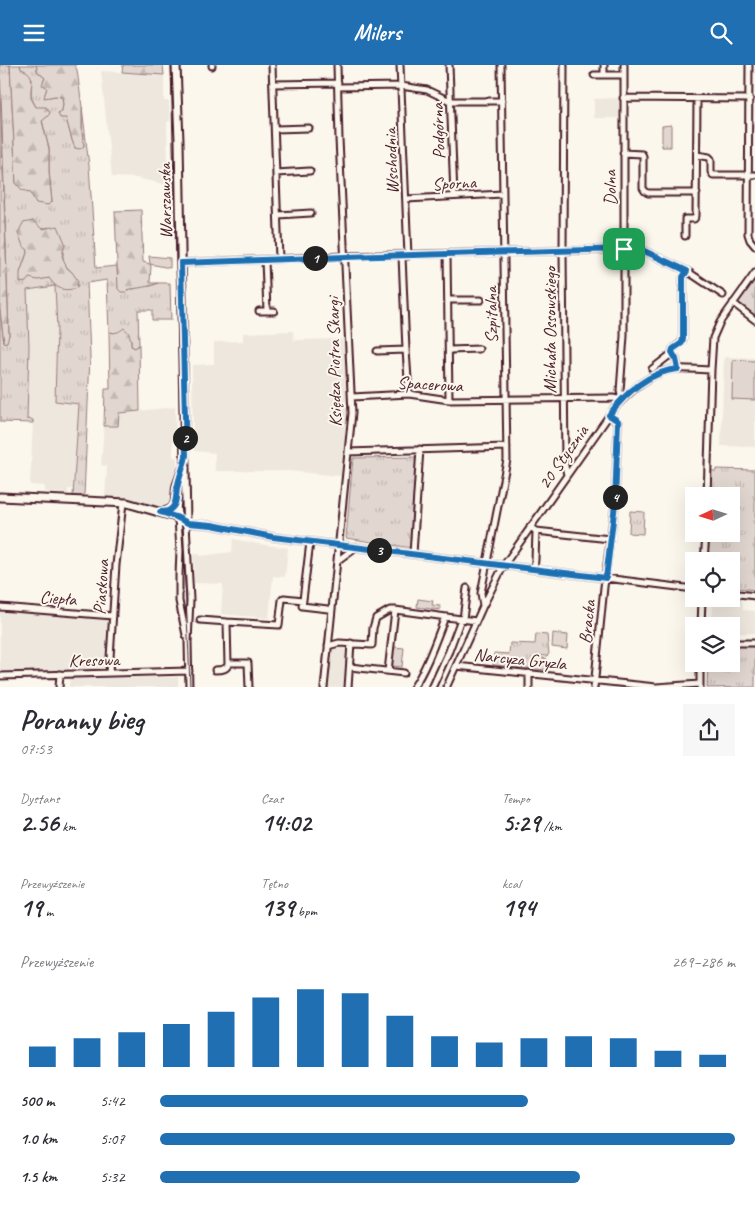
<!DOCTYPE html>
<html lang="pl">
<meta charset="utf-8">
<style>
body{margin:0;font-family:Caveat,sans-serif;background:#f7f7f7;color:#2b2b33;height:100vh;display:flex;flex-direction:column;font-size:19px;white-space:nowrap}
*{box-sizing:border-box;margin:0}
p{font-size:16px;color:#7c7c81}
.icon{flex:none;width:28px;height:28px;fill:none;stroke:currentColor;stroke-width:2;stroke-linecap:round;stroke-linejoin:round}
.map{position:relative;height:622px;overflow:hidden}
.side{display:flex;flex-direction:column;background:#fff;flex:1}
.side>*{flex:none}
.needle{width:32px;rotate:266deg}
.fabs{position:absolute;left:685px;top:422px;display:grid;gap:10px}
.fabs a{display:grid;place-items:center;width:55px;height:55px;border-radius:0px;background:#fff;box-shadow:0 5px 20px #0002;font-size:25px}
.pin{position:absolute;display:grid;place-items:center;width:42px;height:42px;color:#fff;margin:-21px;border-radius:10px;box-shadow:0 2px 8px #0006}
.km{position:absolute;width:25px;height:25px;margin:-12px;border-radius:50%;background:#222;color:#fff;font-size:14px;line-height:25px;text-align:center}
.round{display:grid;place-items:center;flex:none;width:52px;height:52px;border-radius:0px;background:#f7f7f7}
.overview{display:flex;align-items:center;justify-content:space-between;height:85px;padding:0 20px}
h1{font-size:28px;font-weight:800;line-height:38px}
.metrics{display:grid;grid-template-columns:repeat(3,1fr);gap:8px;height:85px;padding:5px 20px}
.metrics div{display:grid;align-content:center}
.metrics b{font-size:25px;font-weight:800}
.metrics small{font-size:14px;font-weight:400}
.metrics p{font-size:14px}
.chart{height:140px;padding:10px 20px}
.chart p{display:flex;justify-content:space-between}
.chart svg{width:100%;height:90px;margin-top:5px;stroke:#1f6fb2;stroke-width:6}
ul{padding:0 20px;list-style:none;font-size:16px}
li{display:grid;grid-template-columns:80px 60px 1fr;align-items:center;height:38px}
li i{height:12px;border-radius:6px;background:#1f6fb2}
header{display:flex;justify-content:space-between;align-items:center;height:65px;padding:0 20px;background:#1f6fb2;color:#fff;font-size:22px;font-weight:800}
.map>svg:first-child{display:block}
</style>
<header><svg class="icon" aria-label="menu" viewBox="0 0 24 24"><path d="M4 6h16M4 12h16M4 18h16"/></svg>Milers<svg class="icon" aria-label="search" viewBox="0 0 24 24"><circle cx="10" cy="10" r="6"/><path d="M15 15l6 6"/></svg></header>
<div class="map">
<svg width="755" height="623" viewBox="0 0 755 623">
<defs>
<pattern id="grass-tufts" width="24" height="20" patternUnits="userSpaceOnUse" patternTransform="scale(1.25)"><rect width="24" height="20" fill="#e2d7d0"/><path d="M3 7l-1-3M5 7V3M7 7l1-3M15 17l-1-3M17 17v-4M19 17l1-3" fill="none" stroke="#c3b8b3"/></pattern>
<pattern id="forest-firs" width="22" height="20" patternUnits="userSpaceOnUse" patternTransform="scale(1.25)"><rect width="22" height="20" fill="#e2d7d0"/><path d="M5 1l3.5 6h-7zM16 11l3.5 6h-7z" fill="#c3b8b3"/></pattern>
</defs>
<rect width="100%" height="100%" fill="#fbf7ec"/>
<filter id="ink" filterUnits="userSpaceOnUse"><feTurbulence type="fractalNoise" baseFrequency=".02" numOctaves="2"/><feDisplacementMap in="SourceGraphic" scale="10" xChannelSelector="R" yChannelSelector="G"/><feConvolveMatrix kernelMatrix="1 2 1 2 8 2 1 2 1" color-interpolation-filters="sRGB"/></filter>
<g filter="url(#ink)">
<path fill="#eee7de" d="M 101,6 L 162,9 L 164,10 L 164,36 L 169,36 L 170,56 L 167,57 L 168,120 L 136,113 L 112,112 Z
M 619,33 L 619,53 L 594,53 L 594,34 Z
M 55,221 L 57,264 L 55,336 L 79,339 L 73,424 L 68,424 L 68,429 L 48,428 L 48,427 L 44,426 L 45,421 L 30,420 L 33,355 L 27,354 L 29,282 L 27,225 Z
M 293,266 L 294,275 L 345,274 L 348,347 L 341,411 L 288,406 L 215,406 L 215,388 L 195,386 L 193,383 L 192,300 L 214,299 L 214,277 L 243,276 L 243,268 Z
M 724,292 L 755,293 L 755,382 L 721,381 Z
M 175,342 L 176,375 L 173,376 L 173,390 L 174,392 L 177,393 L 177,411 L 172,433 L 171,433 L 170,439 L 168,443 L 127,434 L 105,433 L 107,401 L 101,400 L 104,361 L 118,361 L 119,348 Z
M 233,474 L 258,479 L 288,483 L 285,512 L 273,511 L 269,553 L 221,549 L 223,519 L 194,518 L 194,489 L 199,489 L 201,491 L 232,487 Z
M 713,534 L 742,535 L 743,545 L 755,546 L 755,568 L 737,568 L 736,577 L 731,576 L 731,561 L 712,561 Z
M 0,545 L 109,554 L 106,605 L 0,607 Z
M 332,582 L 350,584 L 346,622 L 328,623 Z
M 70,612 L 111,613 L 178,612 L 178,622 L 69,622 Z"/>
<path fill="url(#grass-tufts)" stroke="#967b7e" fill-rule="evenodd" d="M 0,0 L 10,0 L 16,118 L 22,124 L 52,137 L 49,107 L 49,84 L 42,55 L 47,52 L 36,42 L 31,32 L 32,14 L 21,4 L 20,0 L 36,0 L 38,7 L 45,13 L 43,17 L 47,23 L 45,29 L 50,32 L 55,31 L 62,32 L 63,39 L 62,46 L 58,48 L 66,53 L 72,75 L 75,83 L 84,81 L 82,68 L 82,42 L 89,101 L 96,203 L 117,201 C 117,209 119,216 118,223 L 134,224 L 142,221 L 151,221 L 158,218 L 170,218 L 171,255 L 152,255 L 152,245 L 138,245 L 139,280 L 135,283 L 131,281 L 131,274 L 120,267 L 114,268 L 109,267 L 107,215 L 87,218 L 90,292 L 84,431 L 73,431 L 79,339 L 55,336 L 57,264 L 55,221 L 27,225 L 29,282 L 27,354 L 33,355 L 33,358 L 0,357 L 0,245 L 4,278 L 9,270 ZM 49,162 L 65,178 C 62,190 61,199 72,207 L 55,221 L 50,213 C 36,215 31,214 20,208 L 28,185 L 41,164 Z
M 671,60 L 671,82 L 662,82 L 662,61 Z
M 149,191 L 170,193 L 170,203 L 150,199 Z
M 755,213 L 755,252 L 739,239 L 739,235 Z
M 417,392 L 412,483 L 346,473 L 353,393 Z
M 716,404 L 755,405 L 755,525 L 731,522 L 731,496 L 708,496 L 709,469 L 731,469 L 731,431 L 710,431 L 711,406 L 716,406 Z
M 630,446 L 644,447 L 643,469 L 629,468 Z
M 418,534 L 433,536 L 432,540 L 440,541 L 440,545 L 417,542 Z
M 553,568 L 568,570 L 567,584 L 552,582 Z
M 536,569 L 547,570 L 549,589 L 547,591 L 536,590 L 535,591 L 547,594 L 546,605 L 493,600 L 494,588 L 509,589 L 510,578 L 535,579 Z
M 731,579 L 755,580 L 755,622 L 707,623 L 708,599 L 731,599 Z
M 394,582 L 404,583 L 402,602 L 392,601 Z"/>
<path fill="url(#forest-firs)" stroke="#967b7e" d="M 10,0 L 20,0 L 21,4 C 37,9 30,19 31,31 C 31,35 34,38 36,42 L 46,42 L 50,48 L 47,52 L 42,56 L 49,84 L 49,107 L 52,137 L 48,140 L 36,138 L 30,127 L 22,125 L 16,118 Z
M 36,0 L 76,0 L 75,1 L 77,5 L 82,42 L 82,68 L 84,81 L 80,84 L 75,83 L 72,75 L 66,53 L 60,53 L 58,48 L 62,46 L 63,39 L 62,32 L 55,31 L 44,33 L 45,29 L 47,23 L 45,21 L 42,20 L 45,13 L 38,7 Z
M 123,0 L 163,0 L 164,10 L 122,7 Z
M 0,25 L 9,270 L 7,277 L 4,278 L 0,245 Z
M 141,145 L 143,197 L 147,198 L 151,200 L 150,218 L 158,218 C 153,221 134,224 129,224 L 126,227 L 121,227 L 118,224 L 115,146 Z
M 33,156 L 42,164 L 58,161 L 65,178 L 62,191 L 67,203 L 72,207 L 78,216 L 77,223 C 63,227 57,224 49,213 L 38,215 L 29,213 L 26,217 L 20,218 L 20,208 L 28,185 L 23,181 L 18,168 L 23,158 Z
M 124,263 C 130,268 131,273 131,281 L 135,283 L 139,280 L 140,346 L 119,348 L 118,361 L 104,361 L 105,324 L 110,324 L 109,267 C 115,269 119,267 124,263 Z"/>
<path fill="#e2d7d0" stroke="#967b7e" d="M 733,295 L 755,296 L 755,335 L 732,334 Z"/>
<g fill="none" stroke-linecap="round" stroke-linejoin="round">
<defs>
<path id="minor" d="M 212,0 L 212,1
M 272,0 L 279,194
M 400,0 L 408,191
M 449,0 L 454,131
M 564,0 L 563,186 L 565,401 L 567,410
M 604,0 L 604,10
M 749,0 L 748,169 L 750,175 L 755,181
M 594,10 L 624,10
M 273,19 L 338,18
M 338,22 L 401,21 L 427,25 L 450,36 L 502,36
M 623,33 L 750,34
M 275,64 L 309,63
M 623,88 L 642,89 L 643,91 L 643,123 L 645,126 L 648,128 L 697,128
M 697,90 L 709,92 L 711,94 L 711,107 L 713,110 L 755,110
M 276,108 L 310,106
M 406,134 L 503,129
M 278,150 L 311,148
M 685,171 L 685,154 L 694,154 L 696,151 L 697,34
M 447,189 L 449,335
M 402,191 L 406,285 L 409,329
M 265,195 L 267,246
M 181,198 L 345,191 L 640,184 L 687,206 L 723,230
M 448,235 L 481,235
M 733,238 L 755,255
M 259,246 L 274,246
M 449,285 L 479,284
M 377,286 L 406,285
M 673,291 L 672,287 L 673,284 L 682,277 L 683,273 L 683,213 L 687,206
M 652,304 L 670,290 L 673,291 L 676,294 L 678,304
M 352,332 L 409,329 L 449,335 L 613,333 L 622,335 L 620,326 L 624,271 L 624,0
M 348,387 L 507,382
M 707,431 L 711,305 L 713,273 L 720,257 L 755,208
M 177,437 L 180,485 L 179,511 L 179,536 L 186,570
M 530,462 L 536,466 L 610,474
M 413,489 L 420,384
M 337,496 L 356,482
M 704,496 L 706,469
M 534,504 L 535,495 L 536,466
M 731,528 L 755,531
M 303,535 L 310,477
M 483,541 L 481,528 L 507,395 L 501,0
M 0,542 L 113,551
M 463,554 L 467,523
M 200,555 L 227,557 L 228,600 C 226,605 220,605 215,605
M 227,557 L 279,560 L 282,535 L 284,533 L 303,535 L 302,541 L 328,544
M 701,561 L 702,534
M 731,578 L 755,578
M 328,581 L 339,578 L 372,580 L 373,563 L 376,553 L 390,545 L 395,545 L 476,556
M 228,598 L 248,598 L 249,623
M 456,601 L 656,622 L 700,619
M 350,602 L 404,608
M 388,606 L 395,545
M 109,608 L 116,500 L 123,438
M 0,611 L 189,606
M 700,622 L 700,599
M 59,623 L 60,609
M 189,623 L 188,577 L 190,535 L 186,458 L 212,460 L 273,472 L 694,524
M 324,623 L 352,348 L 339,74 L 337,0
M 348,623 L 351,578
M 413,623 C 427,602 436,575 445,552
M 432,623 L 449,586 L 461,554
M 446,623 L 483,541 L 504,500 L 615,342 C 631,326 651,306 676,304 C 687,303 699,305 711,305
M 529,623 L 529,608
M 594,623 L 604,522 L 615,439 L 618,357 L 609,350"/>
<path id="major" d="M 0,432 L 127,438 L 173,451 L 186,458 L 179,76 L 176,0
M 163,447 C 180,444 174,432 177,420 C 179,415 181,409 183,404"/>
</defs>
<use href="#minor" stroke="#4a1f2b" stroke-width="9"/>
<use href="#major" stroke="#4a1f2b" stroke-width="11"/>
<use href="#minor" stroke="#fbf7ec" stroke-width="5"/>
<use href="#major" stroke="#fbf7ec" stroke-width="7"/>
<path stroke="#4a1f2b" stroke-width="1" d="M 171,0 L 183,477 C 185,526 189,574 190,623"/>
</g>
</g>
<g fill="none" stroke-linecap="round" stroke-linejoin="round" filter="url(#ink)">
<defs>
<path id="route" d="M 624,184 L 640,184 L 687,206 L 683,212 L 683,273 L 682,278 L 673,284 L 672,287 L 676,294 L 678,304 C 651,306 625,328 609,350 L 618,356 L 615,439 L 606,513 L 273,472 L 212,460 L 188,458 L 176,452 L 160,447 C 165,447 168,447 172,443 C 178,437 175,428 178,419 C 180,410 184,401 186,391 L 181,198 L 345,192 Z"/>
</defs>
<use href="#route" stroke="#fff" stroke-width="10"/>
<use href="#route" stroke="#1f6fb2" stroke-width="6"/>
</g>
<g text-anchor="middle" stroke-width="4" stroke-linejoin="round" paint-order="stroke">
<g font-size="18" fill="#4a1f2b" stroke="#fbf7ec">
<text transform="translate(438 66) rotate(-92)" y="6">Podgórna</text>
<text transform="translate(391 96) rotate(-92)" y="6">Wschodnia</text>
<text transform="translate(454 118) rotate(-3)" y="6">Sporna</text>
<text transform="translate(610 123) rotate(-91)" y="6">Dolna</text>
<text transform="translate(165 136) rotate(-91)" y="6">Warszawska</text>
<text transform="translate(491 250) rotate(-91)" y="6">Szpitalna</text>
<text transform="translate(550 265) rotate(-90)" y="6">Michała Ossowskiego</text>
<text transform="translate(334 297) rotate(-91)" y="6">Księdza Piotra Skargi</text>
<text transform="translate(430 319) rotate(3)" y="6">Spacerowa</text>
<text transform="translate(563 392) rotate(-55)" y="6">20 Stycznia</text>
<text transform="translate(101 522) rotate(-86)" y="6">Piaskowa</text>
<text transform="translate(58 533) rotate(4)" y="6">Ciepła</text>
<text transform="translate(587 557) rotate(-84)" y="6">Bracka</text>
<text transform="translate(520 594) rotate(6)" y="6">Narcyza Gryzla</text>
<text transform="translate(94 595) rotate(-1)" y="6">Kresowa</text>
</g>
</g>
</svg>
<div class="fabs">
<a><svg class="needle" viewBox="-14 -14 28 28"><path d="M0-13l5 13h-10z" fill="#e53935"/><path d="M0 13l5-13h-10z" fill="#7c7c81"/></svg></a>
<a><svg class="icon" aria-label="locate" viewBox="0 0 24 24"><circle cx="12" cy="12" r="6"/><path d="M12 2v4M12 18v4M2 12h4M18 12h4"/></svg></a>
<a><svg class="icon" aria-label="layers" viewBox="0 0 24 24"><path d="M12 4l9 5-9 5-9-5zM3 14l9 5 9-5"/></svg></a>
</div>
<div class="pin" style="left:624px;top:184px;background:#1e9e55"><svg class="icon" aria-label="arrive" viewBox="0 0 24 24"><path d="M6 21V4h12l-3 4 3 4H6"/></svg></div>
<b class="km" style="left:315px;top:193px">1</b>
<b class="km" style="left:185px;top:373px">2</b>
<b class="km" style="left:379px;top:485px">3</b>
<b class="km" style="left:615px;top:432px">4</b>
</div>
<section class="side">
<div class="overview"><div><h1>Poranny bieg</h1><p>07:53</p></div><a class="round"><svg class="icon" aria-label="share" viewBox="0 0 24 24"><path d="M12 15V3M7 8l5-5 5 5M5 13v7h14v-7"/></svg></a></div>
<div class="metrics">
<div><p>Dystans</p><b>2.56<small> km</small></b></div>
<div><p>Czas</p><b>14:02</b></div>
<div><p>Tempo</p><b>5:29<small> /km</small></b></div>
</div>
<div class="metrics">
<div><p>Przewyższenie</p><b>19<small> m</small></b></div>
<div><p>Tętno</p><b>139<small> bpm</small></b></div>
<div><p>kcal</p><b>194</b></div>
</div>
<div class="chart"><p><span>Przewyższenie</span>269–286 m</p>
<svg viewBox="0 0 160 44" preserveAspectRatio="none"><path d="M5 44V34M15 44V30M25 44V27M35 44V23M45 44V17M55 44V10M65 44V6M75 44V8M85 44V19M95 44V29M105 44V32M115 44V30M125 44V29M135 44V30M145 44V36M155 44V38"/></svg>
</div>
<ul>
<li><b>500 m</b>5:42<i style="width:64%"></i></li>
<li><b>1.0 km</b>5:07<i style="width:100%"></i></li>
<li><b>1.5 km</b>5:32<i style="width:73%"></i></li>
</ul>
</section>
